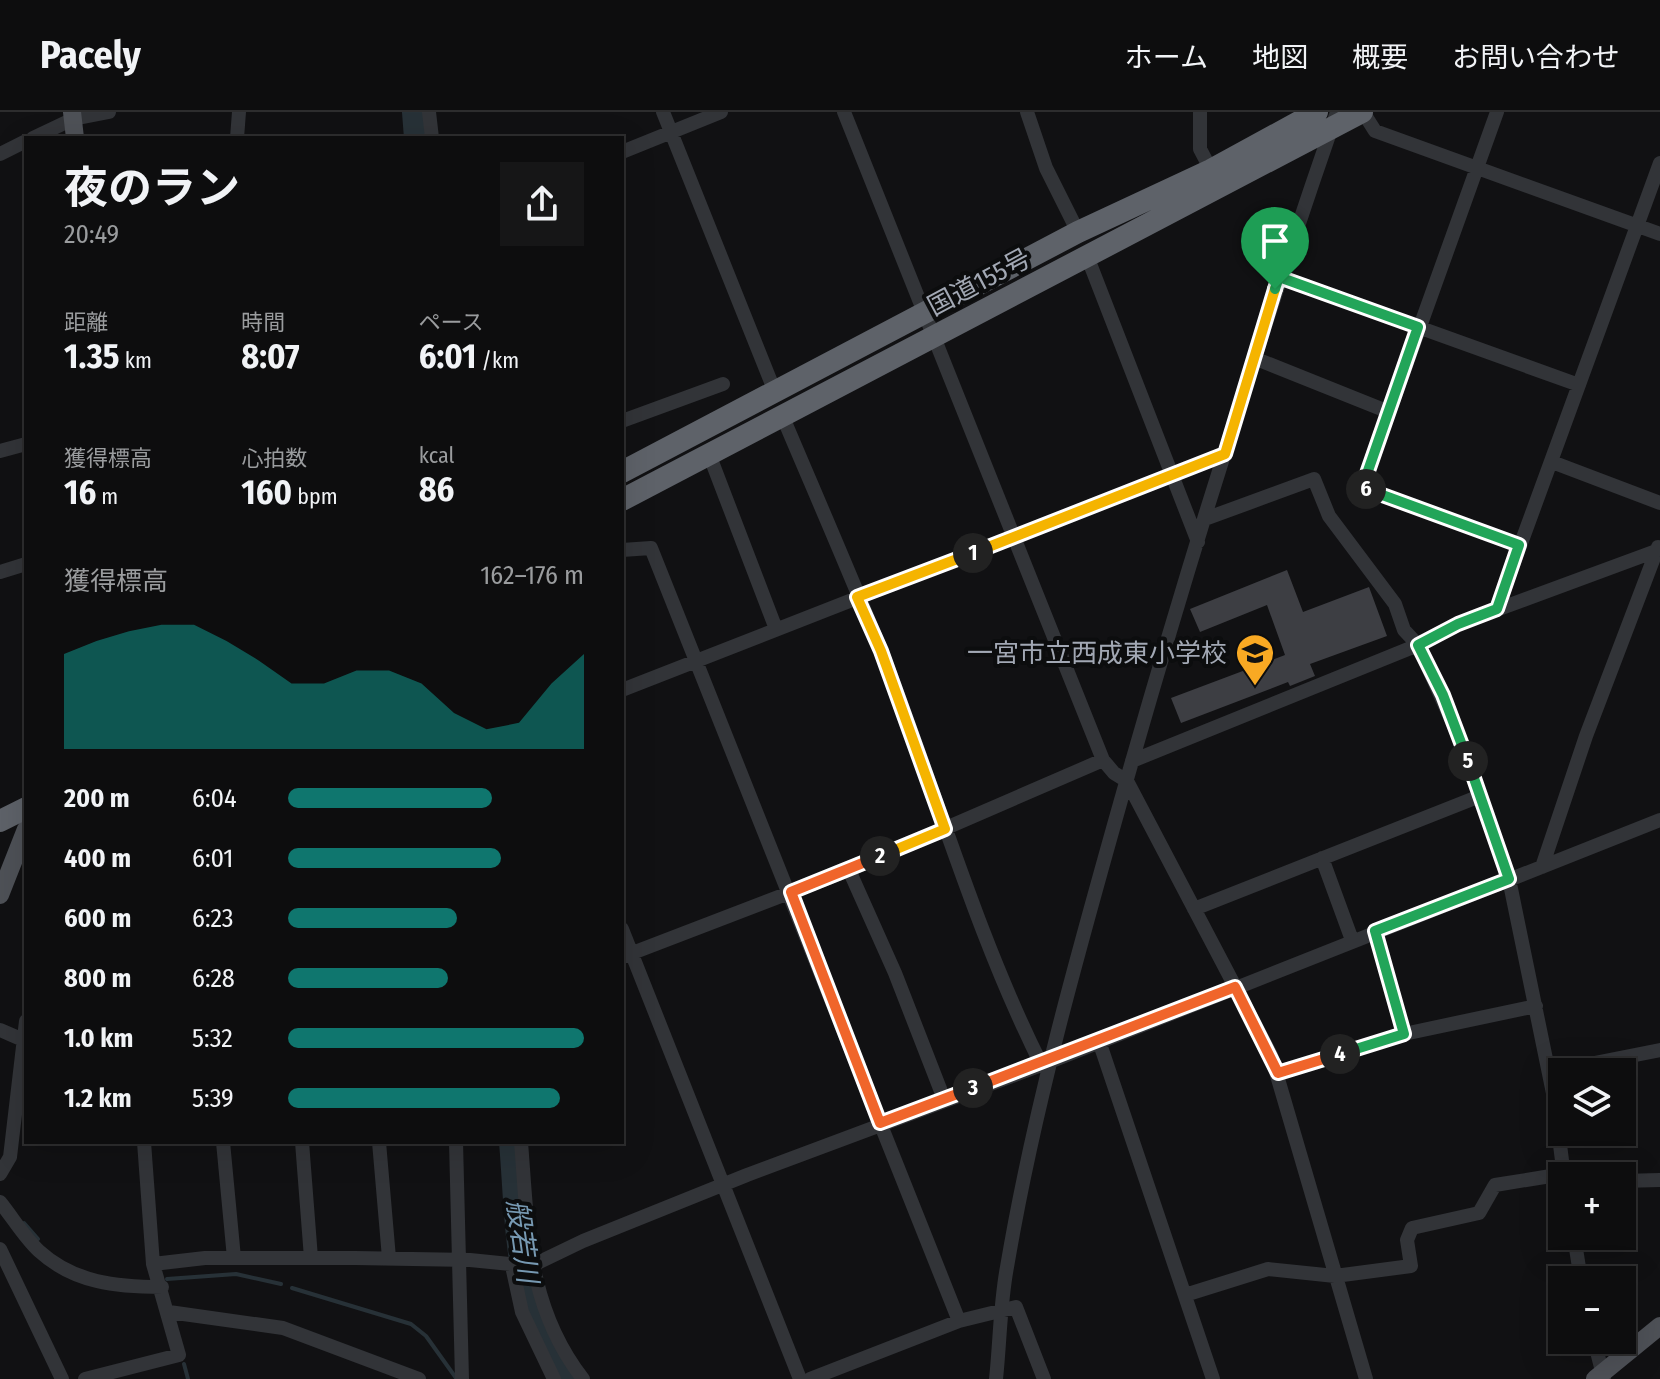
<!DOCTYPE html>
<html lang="ja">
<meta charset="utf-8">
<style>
body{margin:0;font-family:"Fira Sans Condensed","Noto Sans JP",sans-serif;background:#161617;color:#f1f3f6;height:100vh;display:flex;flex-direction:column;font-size:30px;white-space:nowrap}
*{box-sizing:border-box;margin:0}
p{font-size:26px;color:#9a9c9e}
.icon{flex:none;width:44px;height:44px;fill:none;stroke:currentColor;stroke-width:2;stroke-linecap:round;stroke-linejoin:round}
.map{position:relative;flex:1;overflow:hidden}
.details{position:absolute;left:24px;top:24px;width:600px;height:1008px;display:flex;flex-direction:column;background:#0d0d0e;border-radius:0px;box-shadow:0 8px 32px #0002,0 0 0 2px #2d2d2e}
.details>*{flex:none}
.fabs{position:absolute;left:1548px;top:946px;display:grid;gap:16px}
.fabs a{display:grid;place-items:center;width:88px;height:88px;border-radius:0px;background:#0d0d0e;box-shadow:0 8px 32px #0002,0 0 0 2px #2d2d2e;font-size:40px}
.pin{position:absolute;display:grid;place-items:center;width:68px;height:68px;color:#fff;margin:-82px -34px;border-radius:50% 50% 50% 0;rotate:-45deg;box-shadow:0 0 8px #0007}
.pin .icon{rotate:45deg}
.km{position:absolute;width:40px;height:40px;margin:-20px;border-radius:50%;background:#222;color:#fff;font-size:22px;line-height:40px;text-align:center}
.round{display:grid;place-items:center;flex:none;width:84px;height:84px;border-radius:0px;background:#161617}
.summary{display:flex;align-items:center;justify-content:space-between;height:136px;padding:0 40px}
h1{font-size:44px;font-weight:700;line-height:60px}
.metrics{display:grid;grid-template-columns:repeat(3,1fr);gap:12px;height:136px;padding:8px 40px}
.metrics div{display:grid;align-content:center}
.metrics b{font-size:34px;font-weight:700}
.metrics small{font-size:22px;font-weight:400}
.metrics p{font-size:22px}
.chart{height:224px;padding:16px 40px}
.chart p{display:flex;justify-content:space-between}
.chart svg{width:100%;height:144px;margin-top:8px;fill:#0f766e;opacity:.7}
ul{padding:0 40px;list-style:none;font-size:26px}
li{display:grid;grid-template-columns:128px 96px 1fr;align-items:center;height:60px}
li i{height:20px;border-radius:10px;background:#0f766e}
header{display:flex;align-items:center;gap:48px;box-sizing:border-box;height:112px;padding:0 40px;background:#0d0d0e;border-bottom:2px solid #2d2d2e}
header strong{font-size:38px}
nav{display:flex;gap:44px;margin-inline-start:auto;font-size:28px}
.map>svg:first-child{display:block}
</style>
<header>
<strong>Pacely</strong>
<nav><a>ホーム</a><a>地図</a><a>概要</a><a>お問い合わせ</a></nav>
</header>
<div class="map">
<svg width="1660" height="1267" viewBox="0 0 1660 1267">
<rect width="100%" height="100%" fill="#111113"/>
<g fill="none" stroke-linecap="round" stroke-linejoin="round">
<path stroke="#273137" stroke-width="4" d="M 24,1111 L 38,1127
M 167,1167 L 236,1162 L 281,1172
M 292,1176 L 411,1212 L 426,1224 L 456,1266
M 184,1252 L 188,1267"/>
<path stroke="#273137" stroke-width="26" d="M 415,0 L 417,26
M 512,1030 C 519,1112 515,1201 571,1267"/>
</g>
<path fill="#3d3e43" d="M 1287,458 L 1303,500 L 1369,475 L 1387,524 L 1310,552 L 1315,564 L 1290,574 L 1288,570 L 1181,611 L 1171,586 L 1285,543 L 1267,493 L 1200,520 L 1190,497 Z"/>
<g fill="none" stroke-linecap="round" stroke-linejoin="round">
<path stroke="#323438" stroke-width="14" d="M 429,0 L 432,26
M 663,0 L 775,280
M 844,0 L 1103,648 L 1114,661 L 1127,669 L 1271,943 L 1366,1267
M 1027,0 L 1046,56 L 1078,120
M 1200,0 L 1200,37 L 1211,58
M 1363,0 L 1375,19 L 1660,122
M 1497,0 L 1362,376 L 1519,433
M 33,26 L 73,7 L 109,0
M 237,26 L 239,0
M 622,40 L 721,0
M 0,42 L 26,29
M 1087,144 L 1198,430
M 1279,165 L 1579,273
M 1254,246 L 1389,300
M 782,303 C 815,381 849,459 881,538 C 935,676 975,820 1041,952
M 622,309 L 723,272
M 0,339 L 26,332
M 709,342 L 776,517
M 1552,350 L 1660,391
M 1205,407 L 1314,367 L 1329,404 L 1395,492 L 1404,518 L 1418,533 L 1461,630 L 1509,767 L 1554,986 L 1564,1064
M 622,438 L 651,436 L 959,1209
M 0,460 L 26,452
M 1497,497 L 1660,51
M 622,578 L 1225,342
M 1132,649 L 1418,533 L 1458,512 L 1656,439
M 1322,746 L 1352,828
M 1542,755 L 1586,624 L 1658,435
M 849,758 L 895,861 L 944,987
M 1194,797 L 1480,684
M 622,817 L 800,1267
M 1375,819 L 1404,922
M 622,845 L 849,758 L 1103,648
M 0,918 L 21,927
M 1099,929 L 1213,1267
M 1549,960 L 1660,938
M 1278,961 L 1404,922 L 1536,894
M 223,1030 L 234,1146
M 302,1030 L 311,1146
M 379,1030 L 389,1146
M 456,1030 L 462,1267
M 521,1030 C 528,1117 527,1195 583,1267
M 0,1062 L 10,1045 L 26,909
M 1622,1069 L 1660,1068
M 0,1090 C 13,1106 24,1125 39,1139 C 74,1171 117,1175 162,1175
M 1574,1124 L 1581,1168
M 0,1137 L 62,1267
M 153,1152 L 205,1146 L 355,1146 L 470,1148 L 531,1154 L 583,1129 L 747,1063 L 1052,949 L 1660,708
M 512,1154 L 522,1200 L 554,1267
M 1185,1183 L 1268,1157 L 1335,1164 L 1411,1154 L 1407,1128 L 1412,1116 L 1479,1101 L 1495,1073 L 1563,1062
M 169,1200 L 283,1216 L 419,1267
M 1594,1228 L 1604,1267
M 85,1267 L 179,1243 L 153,1152 L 144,1030
M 810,1267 L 959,1209 L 1016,1195 L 1044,1267
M 996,1267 C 1000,1230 1000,1192 1007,1155 C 1034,995 1079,837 1123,681 C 1188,452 1259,225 1337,0"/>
<path stroke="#4e5157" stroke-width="18" d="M 72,0 L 75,26
M 0,783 L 26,717
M 1595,1267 L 1660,1214"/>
<path stroke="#5e6269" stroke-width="22" d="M 622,360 L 1078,120 L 1211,58 L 1317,0
M 622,388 L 1362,0
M 0,709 L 26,696"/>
</g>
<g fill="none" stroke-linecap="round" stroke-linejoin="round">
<defs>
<path id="split-1" d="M 973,441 L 1225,342 L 1275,177"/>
<path id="split-2" d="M 880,744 L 945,717 L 881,539 L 857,485 L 973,441"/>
<path id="split-3" d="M 880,744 L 791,780 L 880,1011 L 973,976"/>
<path id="split-4" d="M 973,976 L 1235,875 L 1278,961 L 1340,942"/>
<path id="split-5" d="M 1340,942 L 1404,922 L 1375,819 L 1509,767 L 1468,649"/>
<path id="split-6" d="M 1366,377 L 1519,433 L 1497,497 L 1458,512 L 1418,533 L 1443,583 L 1468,649"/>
<path id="split-7" d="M 1275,177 L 1279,165 L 1418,215 L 1362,376 L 1366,377"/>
</defs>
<use href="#split-1" stroke="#fff" stroke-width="16"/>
<use href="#split-2" stroke="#fff" stroke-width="16"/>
<use href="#split-3" stroke="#fff" stroke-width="16"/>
<use href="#split-4" stroke="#fff" stroke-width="16"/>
<use href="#split-5" stroke="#fff" stroke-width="16"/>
<use href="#split-6" stroke="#fff" stroke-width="16"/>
<use href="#split-7" stroke="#fff" stroke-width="16"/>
<use href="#split-1" stroke="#f5b400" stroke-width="10"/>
<use href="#split-2" stroke="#f5b400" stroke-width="10"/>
<use href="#split-3" stroke="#f0652b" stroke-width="10"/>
<use href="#split-4" stroke="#f0652b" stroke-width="10"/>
<use href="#split-5" stroke="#22a559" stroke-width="10"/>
<use href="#split-6" stroke="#22a559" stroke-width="10"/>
<use href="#split-7" stroke="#22a559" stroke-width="10"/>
</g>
<defs>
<symbol id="school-pin" viewBox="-11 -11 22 30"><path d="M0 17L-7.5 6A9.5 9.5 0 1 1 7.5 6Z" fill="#f9a923" stroke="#0c0d0e"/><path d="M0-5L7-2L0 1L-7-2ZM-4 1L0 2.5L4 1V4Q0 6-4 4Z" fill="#111"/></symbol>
</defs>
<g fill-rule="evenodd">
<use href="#school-pin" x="1233" y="519" width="44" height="60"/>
</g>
<g text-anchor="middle" stroke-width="8" stroke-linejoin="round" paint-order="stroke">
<g font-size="26" fill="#a2a8b4" stroke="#0c0d0e">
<text transform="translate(979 170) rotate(-28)" y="9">国道155号</text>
</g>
<g font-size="26" fill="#a2a8b4" stroke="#0c0d0e" text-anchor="end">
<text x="1227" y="550">一宮市立西成東小学校</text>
</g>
<g font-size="28" font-style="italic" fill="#7799b2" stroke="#0c0d0e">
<text transform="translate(523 1129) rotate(82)" y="10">般若川</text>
</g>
</g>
</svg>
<div class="fabs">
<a><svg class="icon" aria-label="layers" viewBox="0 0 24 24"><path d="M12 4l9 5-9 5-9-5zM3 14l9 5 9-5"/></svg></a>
<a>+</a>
<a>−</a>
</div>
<div class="pin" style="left:1275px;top:177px;background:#1e9e55"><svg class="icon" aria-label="arrive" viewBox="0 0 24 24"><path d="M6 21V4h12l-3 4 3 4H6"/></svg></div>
<b class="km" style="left:973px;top:441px">1</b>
<b class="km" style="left:880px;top:744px">2</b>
<b class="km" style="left:973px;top:976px">3</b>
<b class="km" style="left:1340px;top:942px">4</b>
<b class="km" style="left:1468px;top:649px">5</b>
<b class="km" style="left:1366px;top:377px">6</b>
<section class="details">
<div class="summary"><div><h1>夜のラン</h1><p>20:49</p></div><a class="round"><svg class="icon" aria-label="share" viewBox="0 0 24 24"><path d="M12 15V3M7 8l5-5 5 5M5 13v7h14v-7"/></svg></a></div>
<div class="metrics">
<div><p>距離</p><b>1.35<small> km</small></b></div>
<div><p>時間</p><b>8:07</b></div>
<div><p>ペース</p><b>6:01<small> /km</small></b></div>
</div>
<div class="metrics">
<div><p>獲得標高</p><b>16<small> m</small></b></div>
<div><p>心拍数</p><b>160<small> bpm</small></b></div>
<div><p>kcal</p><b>86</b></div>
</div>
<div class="chart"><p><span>獲得標高</span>162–176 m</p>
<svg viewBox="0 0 160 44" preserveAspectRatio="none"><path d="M0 44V15L10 11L20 8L30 6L40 6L50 11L60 17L70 24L80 24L90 20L100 20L110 24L120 33L130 38L140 36L150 24L160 15V44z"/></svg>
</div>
<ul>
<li><b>200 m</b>6:04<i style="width:69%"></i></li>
<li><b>400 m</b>6:01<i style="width:72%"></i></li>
<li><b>600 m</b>6:23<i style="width:57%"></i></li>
<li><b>800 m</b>6:28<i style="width:54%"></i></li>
<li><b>1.0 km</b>5:32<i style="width:100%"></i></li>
<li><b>1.2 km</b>5:39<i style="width:92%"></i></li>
</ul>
</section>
</div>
